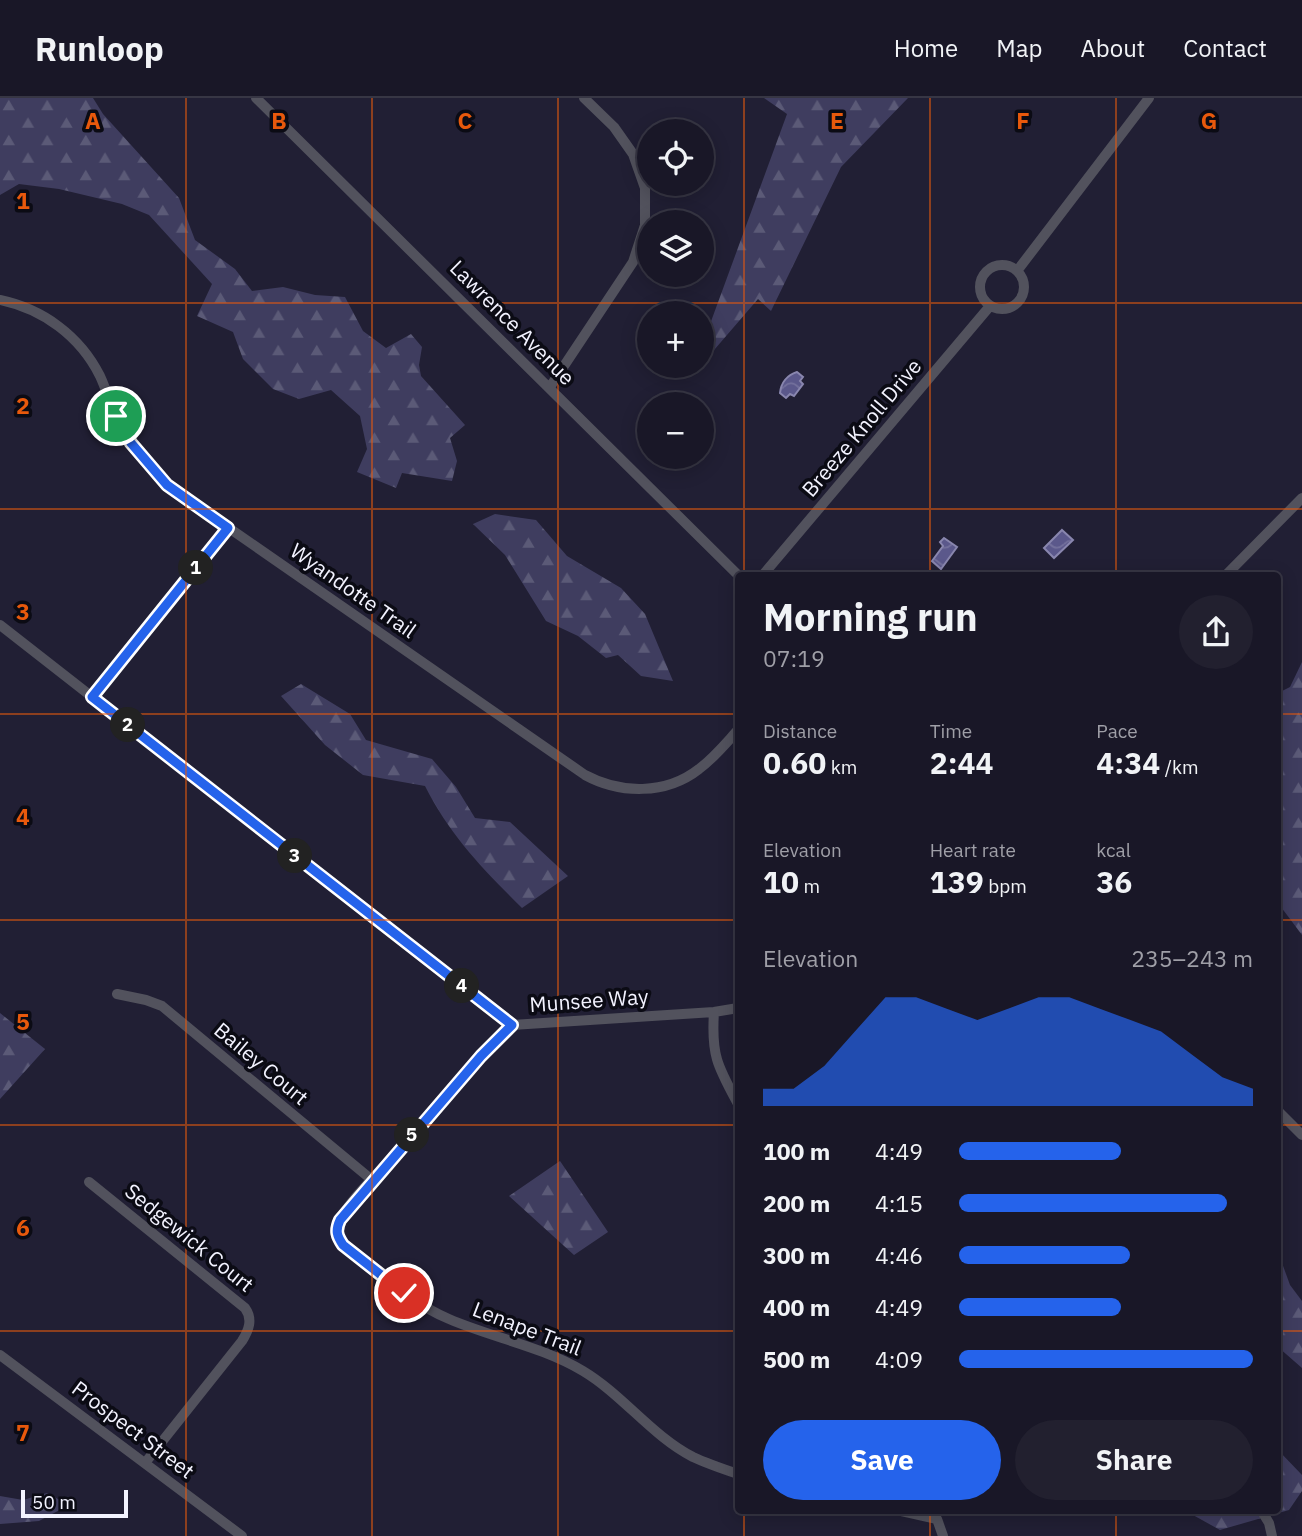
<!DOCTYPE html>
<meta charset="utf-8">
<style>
body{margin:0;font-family:"IBM Plex Sans",sans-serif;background:#22202f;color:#f1f3f6;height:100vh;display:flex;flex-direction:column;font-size:26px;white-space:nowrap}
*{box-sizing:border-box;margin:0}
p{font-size:23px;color:#9f9fa7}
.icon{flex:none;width:38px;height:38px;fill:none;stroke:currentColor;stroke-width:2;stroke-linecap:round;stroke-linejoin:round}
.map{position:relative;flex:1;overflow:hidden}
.panel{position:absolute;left:735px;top:474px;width:546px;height:942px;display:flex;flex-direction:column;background:#191727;border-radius:7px;box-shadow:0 4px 18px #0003,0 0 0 2px #373644}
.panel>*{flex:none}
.controls{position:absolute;left:637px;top:21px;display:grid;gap:14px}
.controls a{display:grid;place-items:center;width:77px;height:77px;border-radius:50%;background:#191727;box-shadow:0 4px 18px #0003,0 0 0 2px #373644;font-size:35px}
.scale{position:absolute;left:21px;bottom:18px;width:107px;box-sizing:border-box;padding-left:7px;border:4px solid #f3f3ff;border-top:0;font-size:19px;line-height:24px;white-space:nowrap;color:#f3f3ff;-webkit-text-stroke:5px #0b0b14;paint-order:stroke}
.pin{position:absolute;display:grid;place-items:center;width:60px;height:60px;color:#fff;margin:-30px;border:4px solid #fff;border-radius:50%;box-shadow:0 2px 7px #0007}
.km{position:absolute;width:35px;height:35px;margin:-18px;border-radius:50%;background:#222;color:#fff;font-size:19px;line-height:35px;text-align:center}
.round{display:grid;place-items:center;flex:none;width:74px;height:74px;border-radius:37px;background:#22202f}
.headline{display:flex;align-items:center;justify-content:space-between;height:119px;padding:0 28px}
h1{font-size:38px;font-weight:700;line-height:52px}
.stats{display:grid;grid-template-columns:repeat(3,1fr);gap:10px;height:119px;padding:7px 28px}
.stats div{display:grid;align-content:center}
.stats b{font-size:30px;font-weight:700}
.stats small{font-size:19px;font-weight:400}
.stats p{font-size:19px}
.chart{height:196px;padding:14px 28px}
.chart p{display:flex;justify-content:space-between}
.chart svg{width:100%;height:126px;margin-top:7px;fill:#2563eb;opacity:.7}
.primary-button{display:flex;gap:14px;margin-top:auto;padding:14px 28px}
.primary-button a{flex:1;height:80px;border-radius:42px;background:#2563eb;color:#fff;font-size:28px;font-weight:700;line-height:80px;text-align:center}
.primary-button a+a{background:#22202f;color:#f1f3f6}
ul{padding:0 28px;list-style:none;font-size:23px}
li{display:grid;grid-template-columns:112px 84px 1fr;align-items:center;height:52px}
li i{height:18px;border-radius:9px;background:#2563eb}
header{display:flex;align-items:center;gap:42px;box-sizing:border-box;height:98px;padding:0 35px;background:#191727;border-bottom:2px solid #373644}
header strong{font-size:33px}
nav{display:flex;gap:38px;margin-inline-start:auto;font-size:24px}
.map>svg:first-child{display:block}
</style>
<header>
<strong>Runloop</strong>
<nav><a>Home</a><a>Map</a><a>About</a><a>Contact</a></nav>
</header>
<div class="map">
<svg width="1302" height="1438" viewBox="0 0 1302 1438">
<defs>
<pattern id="forest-firs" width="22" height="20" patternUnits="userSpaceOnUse" patternTransform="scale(1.75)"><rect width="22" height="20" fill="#3f3d5f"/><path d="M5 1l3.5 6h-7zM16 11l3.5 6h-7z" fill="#5b5a77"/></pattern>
<pattern id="water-waves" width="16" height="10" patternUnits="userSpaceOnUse" patternTransform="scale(1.75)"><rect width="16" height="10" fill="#5b588b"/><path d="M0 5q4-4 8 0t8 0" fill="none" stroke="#73709c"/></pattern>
</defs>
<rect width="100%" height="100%" fill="#211f34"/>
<path fill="url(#forest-firs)" d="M 0,0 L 93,0 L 103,16 L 179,100 L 195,142 L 235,171 L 252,193 L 283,189 L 315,197 L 345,199 L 363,233 L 386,250 L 411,236 L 422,249 L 419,267 L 421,278 L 465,327 L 450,340 L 457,363 L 452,383 L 402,375 L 396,390 L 357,374 L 367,351 L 360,318 L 331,292 L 299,301 L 273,291 L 243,261 L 233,234 L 197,218 L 212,186 L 149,117 L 122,106 L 59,91 L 19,86 L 0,97 Z
M 764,0 L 908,0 L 841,69 L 771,213 L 758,201 L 702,266 L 702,248 L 787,16 Z
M 495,416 L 536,422 L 567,458 L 621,490 L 645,516 L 673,583 L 641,578 L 618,557 L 606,560 L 578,538 L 546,523 L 505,457 L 473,426 Z
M 1302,564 L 1302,837 L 1278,805 L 1278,595 L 1290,589 Z
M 301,586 L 350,616 L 366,642 L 432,661 L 456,689 L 475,720 L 510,724 L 568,778 L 522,810 C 482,770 451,739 425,688 L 363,677 L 325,647 L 281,598 Z
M 0,915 L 45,951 L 0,1001 Z
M 560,1063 L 608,1134 L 574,1157 L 509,1098 Z
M 1278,1154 L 1290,1187 L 1302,1203 L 1302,1270 L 1278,1249 Z
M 1278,1352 L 1302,1377 L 1302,1393 L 1289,1412 L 1220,1432 L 1184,1412 L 1278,1412 Z
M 47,1395 L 69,1407 L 39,1423 L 0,1426 L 0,1398 L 23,1402 Z"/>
<path fill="url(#water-waves)" stroke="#8986ae" stroke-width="2" d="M 797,274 L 803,279 L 800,283 L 803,286 L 794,298 L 790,296 L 786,300 L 780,295 C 781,285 787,277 797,274 Z
M 1062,432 L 1073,442 L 1054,460 L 1044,450 Z
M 944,440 L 957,449 L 941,471 L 932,463 L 943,448 L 940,444 Z"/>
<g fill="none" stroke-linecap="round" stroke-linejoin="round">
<path stroke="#52525d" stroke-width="10" d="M 256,0 L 739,478
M980 189a22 22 0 1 1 44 0a22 22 0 1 1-44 0Z
M 1017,173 L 1149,0
M 0,202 C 43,211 80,238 100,278 C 106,291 110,305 116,318 C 128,345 147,366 167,387 L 585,677 C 620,696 666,697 699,671 C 714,660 726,645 738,632
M 550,289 L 633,164 L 645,127 L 645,90 L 633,56 L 614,29 L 584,0
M 762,478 L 990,208
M 1225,478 L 1302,400
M 0,527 L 512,927
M 92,599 L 228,430
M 117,896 L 146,902 L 162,908 L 372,1082
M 738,910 L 714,914 L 512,927 C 470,968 433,1012 395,1056 C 378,1075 351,1101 339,1123 C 334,1132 338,1139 343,1148 C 377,1174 409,1204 449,1221 C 493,1240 541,1248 583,1273 C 623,1297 652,1338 693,1359 C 708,1366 723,1371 738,1376
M 714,914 C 711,958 718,969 738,1006
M 1278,1013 L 1302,1037
M 89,1084 L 245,1210 C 253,1221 249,1232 242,1243 L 145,1365
M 0,1257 L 242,1438
M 897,1412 L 937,1421 L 943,1438
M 1261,1412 L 1269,1425 L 1272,1438"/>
</g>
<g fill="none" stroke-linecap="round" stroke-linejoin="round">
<defs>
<path id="route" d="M 116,318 L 131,345 L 167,387 L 228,430 L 92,599 L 512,927 L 481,958 L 340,1122 C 335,1133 337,1138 343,1147 L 404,1195"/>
</defs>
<use href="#route" stroke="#fff" stroke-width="14"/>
<use href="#route" stroke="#2563eb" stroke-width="9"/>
</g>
<path fill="none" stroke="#e8590c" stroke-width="2" stroke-opacity="0.55" d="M 186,0 L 186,1438M 372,0 L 372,1438M 558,0 L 558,1438M 744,0 L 744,478M 930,0 L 930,478M 1116,0 L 1116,478M 0,205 L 1302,205M 0,411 L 1302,411M 0,616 L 738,616M 1278,616 L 1302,616M 0,822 L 738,822M 1278,822 L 1302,822M 0,1027 L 738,1027M 1278,1027 L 1302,1027M 0,1233 L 738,1233M 1278,1233 L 1302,1233M 744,1412 L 744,1438M 930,1412 L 930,1438M 1116,1412 L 1116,1438"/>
<g text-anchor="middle" stroke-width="7" stroke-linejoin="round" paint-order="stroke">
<g font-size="21" fill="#f3f3ff" stroke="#0b0b14">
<text transform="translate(512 225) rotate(45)" y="7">Lawrence Avenue</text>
<text transform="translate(862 330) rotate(-50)" y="7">Breeze Knoll Drive</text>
<text transform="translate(353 493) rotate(35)" y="7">Wyandotte Trail</text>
<text transform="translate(589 903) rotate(-4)" y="7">Munsee Way</text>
<text transform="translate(261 966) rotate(40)" y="7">Bailey Court</text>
<text transform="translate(189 1140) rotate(39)" y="7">Sedgewick Court</text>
<text transform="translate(527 1231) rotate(21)" y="7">Lenape Trail</text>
<text transform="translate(133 1332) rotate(37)" y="7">Prospect Street</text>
</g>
</g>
<g font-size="23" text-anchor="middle" font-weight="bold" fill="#e8590c" stroke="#0b0b14" stroke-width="7" stroke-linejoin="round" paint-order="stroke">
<text x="93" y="31">A</text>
<text x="279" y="31">B</text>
<text x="465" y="31">C</text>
<text x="837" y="31">E</text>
<text x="1023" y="31">F</text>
<text x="1209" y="31">G</text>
<text x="23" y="111">1</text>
<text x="23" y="316">2</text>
<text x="23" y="522">3</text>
<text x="23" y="727">4</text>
<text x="23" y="932">5</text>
<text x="23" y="1138">6</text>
<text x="23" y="1343">7</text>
</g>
</svg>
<div class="controls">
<a><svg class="icon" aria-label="locate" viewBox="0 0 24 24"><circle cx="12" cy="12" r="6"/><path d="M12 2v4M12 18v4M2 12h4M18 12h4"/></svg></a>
<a><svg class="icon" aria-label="layers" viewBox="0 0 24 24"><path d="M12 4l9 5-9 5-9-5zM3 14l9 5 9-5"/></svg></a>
<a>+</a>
<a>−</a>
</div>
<div class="scale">50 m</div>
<div class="pin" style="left:116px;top:318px;background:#1e9e55"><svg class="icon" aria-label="arrive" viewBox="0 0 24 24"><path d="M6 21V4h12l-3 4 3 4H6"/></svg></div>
<div class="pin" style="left:404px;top:1195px;background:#d93025"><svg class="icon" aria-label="check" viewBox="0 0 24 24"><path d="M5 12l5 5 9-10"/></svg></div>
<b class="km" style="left:196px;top:470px">1</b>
<b class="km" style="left:128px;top:627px">2</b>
<b class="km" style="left:295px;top:758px">3</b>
<b class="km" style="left:462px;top:888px">4</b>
<b class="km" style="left:412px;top:1037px">5</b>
<section class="panel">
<div class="headline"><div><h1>Morning run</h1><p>07:19</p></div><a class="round"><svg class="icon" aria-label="share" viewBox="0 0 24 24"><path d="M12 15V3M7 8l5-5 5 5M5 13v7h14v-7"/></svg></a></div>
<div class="stats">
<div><p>Distance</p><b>0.60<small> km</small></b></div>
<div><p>Time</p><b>2:44</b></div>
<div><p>Pace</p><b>4:34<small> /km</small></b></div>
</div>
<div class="stats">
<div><p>Elevation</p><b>10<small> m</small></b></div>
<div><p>Heart rate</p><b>139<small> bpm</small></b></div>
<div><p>kcal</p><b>36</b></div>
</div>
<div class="chart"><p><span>Elevation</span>235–243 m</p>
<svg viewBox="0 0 160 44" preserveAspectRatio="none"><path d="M0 44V38L10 38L20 30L30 18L40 6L50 6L60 10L70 14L80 10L90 6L100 6L110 10L120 14L130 18L140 26L150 34L160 38V44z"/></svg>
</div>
<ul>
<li><b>100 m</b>4:49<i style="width:55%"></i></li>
<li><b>200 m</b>4:15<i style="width:91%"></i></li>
<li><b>300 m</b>4:46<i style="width:58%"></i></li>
<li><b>400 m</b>4:49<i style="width:55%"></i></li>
<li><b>500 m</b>4:09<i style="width:100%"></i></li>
</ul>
<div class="primary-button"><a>Save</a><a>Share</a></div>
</section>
</div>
